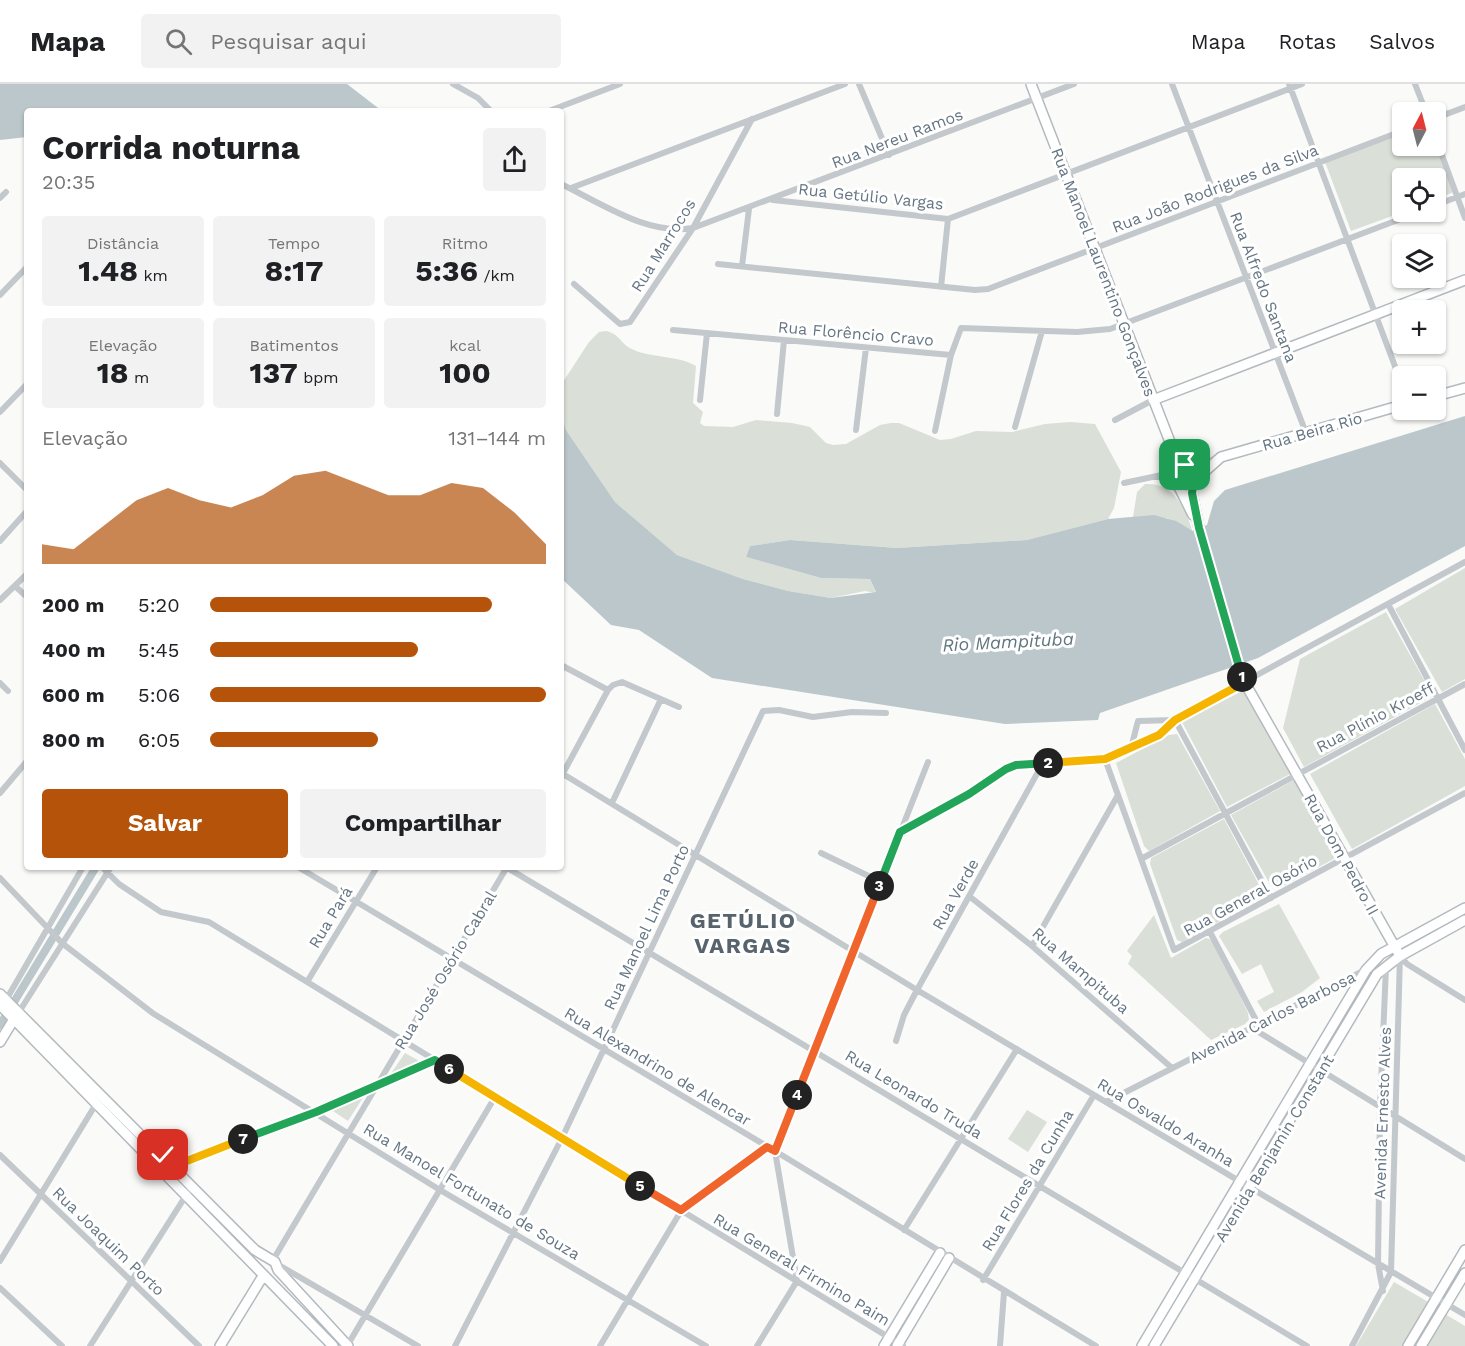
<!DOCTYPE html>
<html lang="pt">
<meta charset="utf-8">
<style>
body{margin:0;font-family:"Work Sans",sans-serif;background:#f2f2f2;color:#202124;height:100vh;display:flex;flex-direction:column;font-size:22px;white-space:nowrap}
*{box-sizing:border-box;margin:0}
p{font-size:20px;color:#757577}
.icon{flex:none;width:33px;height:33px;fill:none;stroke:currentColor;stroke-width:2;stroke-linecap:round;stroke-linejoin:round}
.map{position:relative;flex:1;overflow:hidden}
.side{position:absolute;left:24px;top:24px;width:540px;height:762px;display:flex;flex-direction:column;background:#fff;border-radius:6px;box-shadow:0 2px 4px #0004}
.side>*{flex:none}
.needle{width:39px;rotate:7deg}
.controls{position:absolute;left:1392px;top:18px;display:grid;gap:12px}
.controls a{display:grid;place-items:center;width:54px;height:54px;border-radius:6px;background:#fff;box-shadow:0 2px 4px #0004;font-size:30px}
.pin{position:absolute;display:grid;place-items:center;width:51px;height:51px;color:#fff;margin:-26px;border-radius:12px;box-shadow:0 3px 9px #0006}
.km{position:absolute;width:30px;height:30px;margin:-15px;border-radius:50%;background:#222;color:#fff;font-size:16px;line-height:30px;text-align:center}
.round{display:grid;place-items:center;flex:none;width:63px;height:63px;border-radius:6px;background:#f2f2f2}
.head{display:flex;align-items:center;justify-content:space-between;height:102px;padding:0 18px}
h1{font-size:33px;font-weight:700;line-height:45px}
.stats{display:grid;grid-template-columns:repeat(3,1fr);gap:9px;height:102px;padding:6px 18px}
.stats div{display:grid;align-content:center;border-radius:6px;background:#f2f2f2;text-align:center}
.stats b{font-size:30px;font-weight:700}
.stats small{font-size:16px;font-weight:400}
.stats p{font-size:16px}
.chart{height:168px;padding:12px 18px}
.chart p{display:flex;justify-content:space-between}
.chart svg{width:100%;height:108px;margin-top:6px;fill:#b45309;opacity:.7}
.button{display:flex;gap:12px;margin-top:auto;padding:12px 18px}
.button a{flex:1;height:69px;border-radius:6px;background:#b45309;color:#fff;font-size:24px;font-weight:700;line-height:69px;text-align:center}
.button a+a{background:#f2f2f2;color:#202124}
ul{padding:0 18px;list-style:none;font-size:20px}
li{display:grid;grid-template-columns:96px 72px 1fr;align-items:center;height:45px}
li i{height:15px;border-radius:8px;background:#b45309}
header{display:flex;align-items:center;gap:36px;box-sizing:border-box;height:84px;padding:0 30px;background:#fff;border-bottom:2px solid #e0e0e0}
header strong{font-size:28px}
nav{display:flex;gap:33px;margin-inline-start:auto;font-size:21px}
.search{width:420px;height:54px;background:#f2f2f2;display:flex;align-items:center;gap:15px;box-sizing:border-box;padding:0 21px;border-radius:6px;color:#757577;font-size:22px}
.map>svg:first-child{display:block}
</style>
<header>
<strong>Mapa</strong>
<div class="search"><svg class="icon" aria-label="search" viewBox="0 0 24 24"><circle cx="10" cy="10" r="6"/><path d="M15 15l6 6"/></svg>Pesquisar aqui</div>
<nav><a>Mapa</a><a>Rotas</a><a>Salvos</a></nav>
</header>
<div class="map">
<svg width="1465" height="1262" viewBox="0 0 1465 1262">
<rect width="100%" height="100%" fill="#fafaf8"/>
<path fill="#dadfd7" d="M 1402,49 L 1402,62 L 1436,62 L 1454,108 L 1436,115 L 1436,94 L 1402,94 L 1403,128 L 1351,147 L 1325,78 Z
M 606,247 C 617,249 620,257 628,263 C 647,275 676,270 696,282 L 693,319 L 703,328 L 700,339 L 704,342 L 733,343 L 756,336 L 792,339 L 810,343 L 826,359 L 833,361 L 846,360 L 880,341 L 891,339 L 899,339 L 940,356 L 951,355 L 976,347 L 1012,348 L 1045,340 L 1070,338 L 1095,340 L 1121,388 L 1114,424 L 1108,435 L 1027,456 L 898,464 L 790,456 L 750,462 L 746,473 L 821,494 L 870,495 L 876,509 L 865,507 L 831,514 L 788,507 L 743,495 L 677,471 L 615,418 L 566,346 L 561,332 L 561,301 L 589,258 L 599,248 Z
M 1145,400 C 1173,398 1185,423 1192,446 L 1167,434 L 1133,433 L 1137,408 Z
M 1465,484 L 1465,595 L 1442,608 L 1395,525 Z
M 1386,528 L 1433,612 L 1304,683 L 1283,644 L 1300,575 Z
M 1248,604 L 1292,689 L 1227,723 L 1182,638 Z
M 1435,620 L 1465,675 L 1465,702 L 1352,765 L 1310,690 Z
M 1177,650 L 1220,727 L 1149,767 L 1144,762 L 1116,679 L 1169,651 Z
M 1296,695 L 1339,772 L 1280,804 L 1271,802 L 1231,731 Z
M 1224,735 L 1265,812 L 1182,858 L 1177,856 L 1150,780 L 1151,774 Z
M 1279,820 L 1320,894 L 1302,908 L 1264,928 L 1257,917 L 1274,908 L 1261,880 L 1242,890 L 1219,852 L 1223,848 Z
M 1154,831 L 1171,874 L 1206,854 L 1213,856 L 1248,929 L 1249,936 L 1245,940 L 1211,956 L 1128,880 L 1132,872 L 1127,867 Z
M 405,969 L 421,978 L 390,991 Z
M 364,1012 L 348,1037 L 330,1025 Z
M 1027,1026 L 1047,1038 L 1028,1068 L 1008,1055 Z
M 1394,1198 L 1430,1219 L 1404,1262 L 1356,1262 Z
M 1445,1230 L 1465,1242 L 1465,1262 L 1425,1262 Z"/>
<path fill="#bbc7cb" d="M 0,0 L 347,0 L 382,27 L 27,27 L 27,53 L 0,56 Z
M 561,332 L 566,346 L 615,418 L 677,471 L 743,495 L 788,507 L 831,514 L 876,508 L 870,495 L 821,494 L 746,473 L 750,462 L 790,456 L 897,464 L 1027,456 L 1108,435 L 1154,431 L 1176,437 L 1193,447 L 1207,441 L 1214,417 L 1225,406 L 1465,332 L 1465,462 L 1258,574 L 1100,629 L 1098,636 L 1005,640 L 712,594 L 639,546 L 611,541 L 561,494 Z"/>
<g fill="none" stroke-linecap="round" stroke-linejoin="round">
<path stroke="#bbc7cb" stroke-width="8" d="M 0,941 L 96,783"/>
<defs>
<path id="secondary" d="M 1031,0 L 1177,376 L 1175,395 L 1193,431
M 1436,312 L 1465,304
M 1153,316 L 1465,196
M 1177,376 L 1194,388 L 1192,409 L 1199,444 L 1241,592 L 1400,872
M 1193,398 L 1221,373 L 1402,321
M 0,910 L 255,1166 L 275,1178 L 278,1186 L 348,1262
M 0,921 L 333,1262
M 0,958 L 17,930
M 220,1262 L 263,1192
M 884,1262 L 940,1169
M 897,1262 L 949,1174
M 1142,1262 L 1366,886 L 1381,870 L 1465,824
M 1154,1262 L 1377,890 L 1400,872 L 1465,836
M 1408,1262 L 1465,1166
M 1421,1262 L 1465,1189"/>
</defs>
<use href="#secondary" stroke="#b3babf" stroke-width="12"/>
<path stroke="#c3c8cc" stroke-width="6" d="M 453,0 L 478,14 L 491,27
M 859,0 L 889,71
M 1172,0 L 1306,349
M 1289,0 L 1402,301
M 1415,0 L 1426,28
M 549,27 L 620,0
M 1436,34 L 1465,23
M 1436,55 L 1465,134
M 561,100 C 601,119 648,152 693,144 L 1074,0
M 571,104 L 845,0
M 0,114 L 6,108
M 773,116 L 948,135 L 1302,0
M 1436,121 L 1465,110
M 718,180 L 975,206 L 988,205 L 1402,47
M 742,182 L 749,125
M 574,200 L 620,240 L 630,238 L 693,144 L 752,35
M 941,203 L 948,135
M 0,211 L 27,183
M 673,246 L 951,271 L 961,244 L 1077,248 L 1110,245 L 1419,128
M 700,316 L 707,249
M 0,328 L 27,300
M 777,330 L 784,256
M 1115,336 L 1153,316
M 1015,343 L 1042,247
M 856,346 L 866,264
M 935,347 L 951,271
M 0,379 L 27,406
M 1188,383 L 1218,374
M 1157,392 L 1177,399
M 1124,399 L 1176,388
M 0,457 L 27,427
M 15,502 L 27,513
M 0,516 L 27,490
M 1388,520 L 1465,666
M 561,581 L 608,606 L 613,601 L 622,598 L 679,623
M 0,599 L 8,607
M 1175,636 L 1271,814
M 1131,664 L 1138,637 L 1175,636
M 1105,675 L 1174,866 L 1465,709
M 563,690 L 917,906 L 1465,1231
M 561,693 L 608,606
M 0,709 L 27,677
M 612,719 L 661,615
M 900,748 L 969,710 L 1006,685 L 1016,681 L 1105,675 L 1163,649 L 1175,636 L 1187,629 L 1465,478
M 821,769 L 881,798
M 1141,775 L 1465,600
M 102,783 L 119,800 L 161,828 L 209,838 L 903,1262
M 298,783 L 775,1067 L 1096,1262
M 506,783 L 1307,1262
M 0,794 L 62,859 L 154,930 L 440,1106 L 706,1262
M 969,812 L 1032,862 L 1172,984
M 1210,848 L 1258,940
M 1032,862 L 1118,711
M 1400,872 L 1407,880 L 1465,916
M 307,898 L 377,783
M 6,916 L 83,783
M 19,928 L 111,783
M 1252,944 L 1465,1075
M 896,957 L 904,931 L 917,906 L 1043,679
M 1106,1018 L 1365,886
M 0,1071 L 199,1262
M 174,1082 L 316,1028 L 435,976
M 904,1146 L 1017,965
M 273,1176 L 507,783
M 0,1177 L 96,1020
M 277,1180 L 418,1262
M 983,1196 L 1094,1011
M 0,1204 L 62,1262
M 1383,1207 L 1378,1180 L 1380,1024 L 1386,883
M 90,1262 L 192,1102
M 347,1262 L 495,1013
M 455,1262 L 562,1054 L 763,627 L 779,626 L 813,633 L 852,628 L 886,629
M 600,1262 L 681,1127 L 767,1063
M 757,1262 L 797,1197 L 775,1067 L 928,678
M 1000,1262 L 1004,1208
M 1352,1262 L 1391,1188 L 1400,872"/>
<use href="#secondary" stroke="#fff" stroke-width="9"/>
</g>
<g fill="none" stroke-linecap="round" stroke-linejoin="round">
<defs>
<path id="split-1" d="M 1185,381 L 1195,390 L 1192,409 L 1199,444 L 1242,593"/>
<path id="split-2" d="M 1048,679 L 1105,675 L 1159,651 L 1175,636 L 1245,598 L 1242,593"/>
<path id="split-3" d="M 879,802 L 900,748 L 969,710 L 1006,685 L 1016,681 L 1048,679"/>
<path id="split-4" d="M 797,1011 L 879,802"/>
<path id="split-5" d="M 640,1102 L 681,1126 L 767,1063 L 775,1067 L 797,1011"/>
<path id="split-6" d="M 449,985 L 640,1102"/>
<path id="split-7" d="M 243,1055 L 316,1028 L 435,976 L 449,985"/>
<path id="split-8" d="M 163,1071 L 174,1082 L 243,1055"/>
</defs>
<use href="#split-1" stroke="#fff" stroke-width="12"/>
<use href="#split-2" stroke="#fff" stroke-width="12"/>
<use href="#split-3" stroke="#fff" stroke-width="12"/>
<use href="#split-4" stroke="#fff" stroke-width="12"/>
<use href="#split-5" stroke="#fff" stroke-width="12"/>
<use href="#split-6" stroke="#fff" stroke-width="12"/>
<use href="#split-7" stroke="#fff" stroke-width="12"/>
<use href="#split-8" stroke="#fff" stroke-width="12"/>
<use href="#split-1" stroke="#22a559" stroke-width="8"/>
<use href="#split-2" stroke="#f5b400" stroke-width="8"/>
<use href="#split-3" stroke="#22a559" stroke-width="8"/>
<use href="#split-4" stroke="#f0652b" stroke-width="8"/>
<use href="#split-5" stroke="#f0652b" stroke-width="8"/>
<use href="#split-6" stroke="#f5b400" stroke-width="8"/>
<use href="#split-7" stroke="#22a559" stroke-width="8"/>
<use href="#split-8" stroke="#f5b400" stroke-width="8"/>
</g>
<g text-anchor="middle" stroke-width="6" stroke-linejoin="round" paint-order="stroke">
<g font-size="16" fill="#657683" stroke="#fff">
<text transform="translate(897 54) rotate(-21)" y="6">Rua Nereu Ramos</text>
<text transform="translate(1215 104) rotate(-21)" y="6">Rua João Rodrigues da Silva</text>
<text transform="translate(871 112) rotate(6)" y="6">Rua Getúlio Vargas</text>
<text transform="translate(663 161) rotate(-58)" y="6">Rua Marrocos</text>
<text transform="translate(1104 188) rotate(69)" y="6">Rua Manoel Laurentino Gonçalves</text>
<text transform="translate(1264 203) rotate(69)" y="6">Rua Alfredo Santana</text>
<text transform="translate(856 249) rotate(5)" y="6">Rua Florêncio Cravo</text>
<text transform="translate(1312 347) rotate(-16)" y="6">Rua Beira Rio</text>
<text transform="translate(1375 633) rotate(-28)" y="6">Rua Plínio Kroeff</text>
<text transform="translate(1342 770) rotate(61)" y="6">Rua Dom Pedro II</text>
<text transform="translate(955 810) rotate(-61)" y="6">Rua Verde</text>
<text transform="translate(1250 811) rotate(-29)" y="6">Rua General Osório</text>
<text transform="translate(330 833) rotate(-59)" y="6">Rua Pará</text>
<text transform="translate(646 843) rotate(-65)" y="6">Rua Manoel Lima Porto</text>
<text transform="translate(445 886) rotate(-59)" y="6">Rua José Osório Cabral</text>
<text transform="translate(1081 886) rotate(41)" y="6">Rua Mampituba</text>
<text transform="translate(1272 933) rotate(-27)" y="6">Avenida Carlos Barbosa</text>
<text transform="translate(658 982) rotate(31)" y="6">Rua Alexandrino de Alencar</text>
<text transform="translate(914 1010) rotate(31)" y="6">Rua Leonardo Truda</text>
<text transform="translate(1382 1029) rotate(-88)" y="6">Avenida Ernesto Alves</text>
<text transform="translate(1166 1038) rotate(31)" y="6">Rua Osvaldo Aranha</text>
<text transform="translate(1274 1064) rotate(-59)" y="6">Avenida Benjamin Constant</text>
<text transform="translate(1027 1096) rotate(-59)" y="6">Rua Flores da Cunha</text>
<text transform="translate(472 1107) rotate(31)" y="6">Rua Manoel Fortunato de Souza</text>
<text transform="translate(109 1157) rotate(44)" y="6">Rua Joaquim Porto</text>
<text transform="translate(802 1185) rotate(31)" y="6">Rua General Firmino Paim</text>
</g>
<g font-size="18" font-style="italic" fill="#60757c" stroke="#fff">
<text transform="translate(1008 558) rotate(-3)" y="6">Rio Mampituba</text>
</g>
<g font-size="22" font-weight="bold" letter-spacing="1.5" fill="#57646e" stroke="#fff">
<text x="743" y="844">GETÚLIO<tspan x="743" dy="25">VARGAS</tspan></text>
</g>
</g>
</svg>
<div class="controls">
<a><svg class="needle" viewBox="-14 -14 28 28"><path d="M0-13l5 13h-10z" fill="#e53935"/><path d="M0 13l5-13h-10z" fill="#757577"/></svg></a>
<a><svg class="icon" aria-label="locate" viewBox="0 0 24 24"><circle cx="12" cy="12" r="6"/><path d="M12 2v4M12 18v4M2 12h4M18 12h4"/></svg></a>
<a><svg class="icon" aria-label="layers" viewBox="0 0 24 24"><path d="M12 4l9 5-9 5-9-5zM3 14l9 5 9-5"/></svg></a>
<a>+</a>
<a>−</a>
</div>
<div class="pin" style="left:1185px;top:381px;background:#1e9e55"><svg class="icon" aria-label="arrive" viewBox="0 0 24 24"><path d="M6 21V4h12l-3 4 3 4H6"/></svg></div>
<div class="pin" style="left:163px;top:1071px;background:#d93025"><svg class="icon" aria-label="check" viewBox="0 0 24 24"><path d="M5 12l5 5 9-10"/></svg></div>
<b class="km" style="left:1242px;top:593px">1</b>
<b class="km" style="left:1048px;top:679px">2</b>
<b class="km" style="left:879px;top:802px">3</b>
<b class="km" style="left:797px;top:1011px">4</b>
<b class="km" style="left:640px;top:1102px">5</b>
<b class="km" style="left:449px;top:985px">6</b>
<b class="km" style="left:243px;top:1055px">7</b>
<section class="side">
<div class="head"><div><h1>Corrida noturna</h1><p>20:35</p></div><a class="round"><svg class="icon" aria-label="share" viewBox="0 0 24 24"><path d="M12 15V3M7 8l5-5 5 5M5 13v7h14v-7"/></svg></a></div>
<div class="stats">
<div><p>Distância</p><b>1.48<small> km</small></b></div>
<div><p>Tempo</p><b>8:17</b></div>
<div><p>Ritmo</p><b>5:36<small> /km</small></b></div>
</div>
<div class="stats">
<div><p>Elevação</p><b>18<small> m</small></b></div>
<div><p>Batimentos</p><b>137<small> bpm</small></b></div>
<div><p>kcal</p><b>100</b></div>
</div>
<div class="chart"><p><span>Elevação</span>131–144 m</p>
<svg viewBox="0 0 160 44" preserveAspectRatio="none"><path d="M0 44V36L10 38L20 28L30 18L40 13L50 18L60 21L70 16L80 8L90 6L100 11L110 16L120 16L130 11L140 13L150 23L160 36V44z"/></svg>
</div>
<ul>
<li><b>200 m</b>5:20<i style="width:84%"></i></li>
<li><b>400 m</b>5:45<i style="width:62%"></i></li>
<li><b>600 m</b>5:06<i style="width:100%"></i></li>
<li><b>800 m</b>6:05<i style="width:50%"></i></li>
</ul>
<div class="button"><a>Salvar</a><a>Compartilhar</a></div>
</section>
</div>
